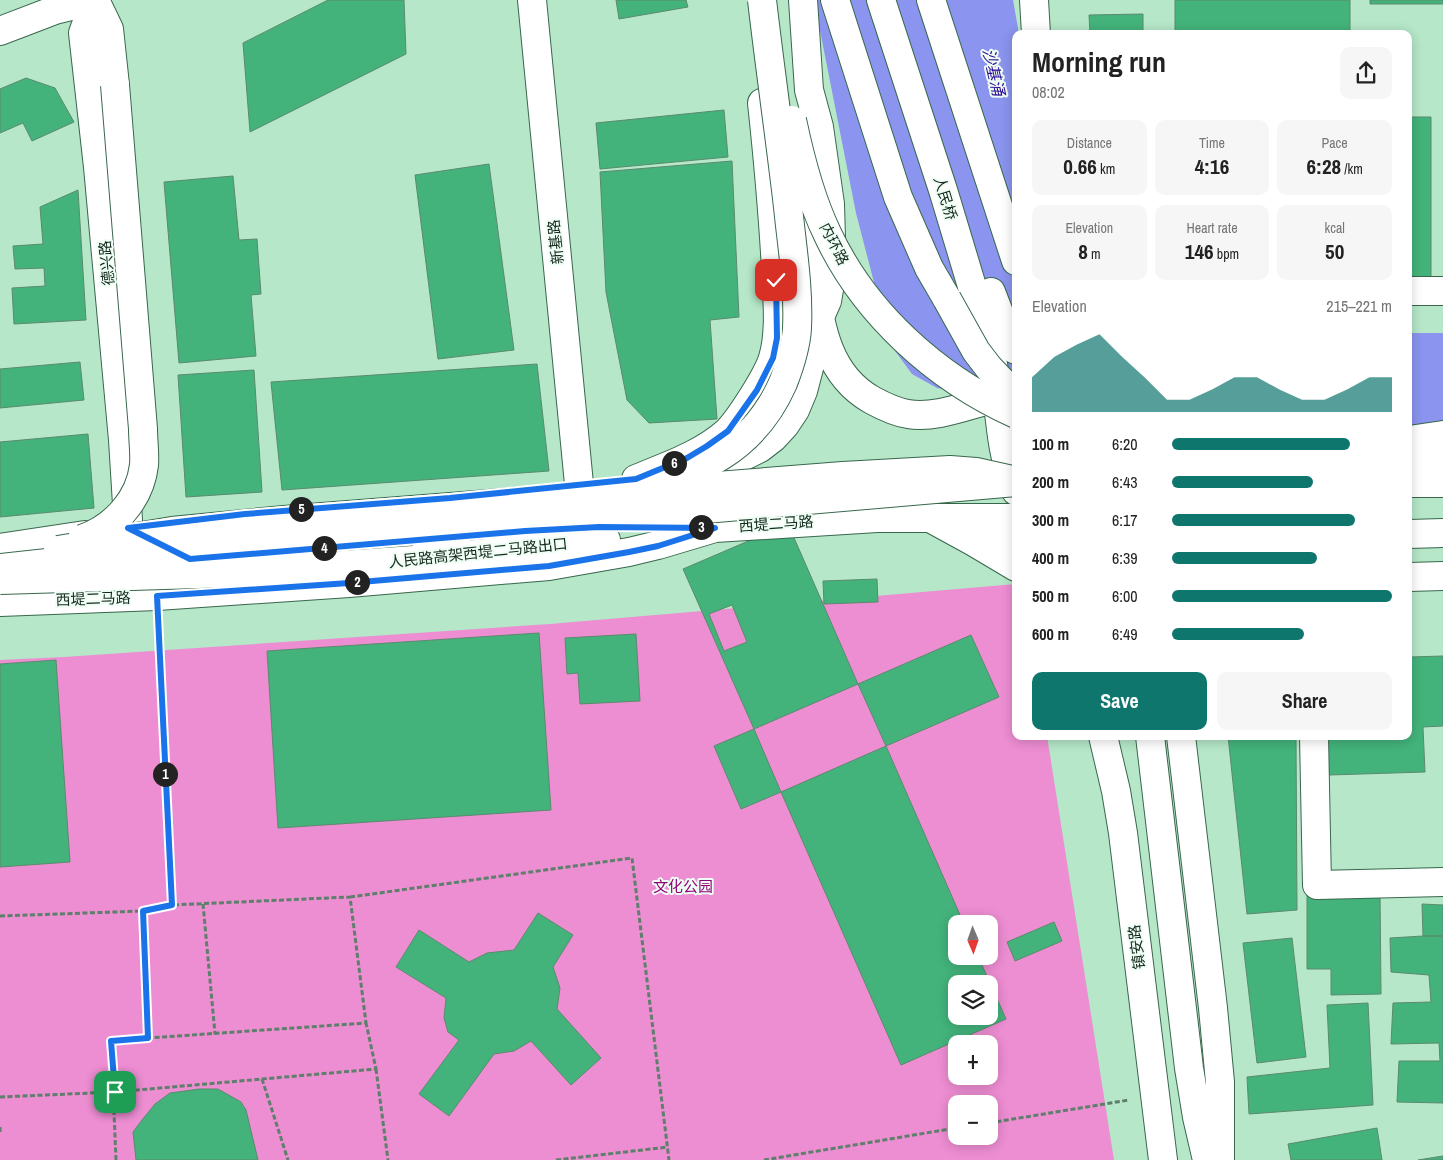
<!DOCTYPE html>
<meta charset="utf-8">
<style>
body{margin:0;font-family:"Archivo Narrow","Noto Sans SC",sans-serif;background:#f6f6f6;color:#222;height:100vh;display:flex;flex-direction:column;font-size:19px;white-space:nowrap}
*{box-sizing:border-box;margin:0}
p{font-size:16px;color:#767676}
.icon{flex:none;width:28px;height:28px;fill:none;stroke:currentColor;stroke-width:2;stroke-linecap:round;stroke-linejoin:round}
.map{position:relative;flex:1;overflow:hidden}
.drawer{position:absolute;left:1012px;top:30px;width:400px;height:710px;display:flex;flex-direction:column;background:#fff;border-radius:10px;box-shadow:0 2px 12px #0003}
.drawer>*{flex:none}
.needle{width:32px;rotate:178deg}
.fabs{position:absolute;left:948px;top:915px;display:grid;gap:10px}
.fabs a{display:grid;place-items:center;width:50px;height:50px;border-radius:10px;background:#fff;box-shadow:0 2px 12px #0003;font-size:25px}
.pin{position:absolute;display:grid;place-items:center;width:42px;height:42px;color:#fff;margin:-21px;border-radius:10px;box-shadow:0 2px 8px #0006}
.km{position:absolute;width:25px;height:25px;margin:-12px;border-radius:50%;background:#222;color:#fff;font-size:14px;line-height:25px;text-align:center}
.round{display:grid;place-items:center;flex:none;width:52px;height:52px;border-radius:10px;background:#f6f6f6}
.summary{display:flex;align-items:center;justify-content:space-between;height:85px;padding:0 20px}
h1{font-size:28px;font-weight:700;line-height:38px}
.figures{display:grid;grid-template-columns:repeat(3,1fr);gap:8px;height:85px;padding:5px 20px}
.figures div{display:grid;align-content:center;border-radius:10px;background:#f6f6f6;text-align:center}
.figures b{font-size:21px;font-weight:700}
.figures small{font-size:14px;font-weight:400}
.figures p{font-size:14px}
.chart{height:140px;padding:10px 20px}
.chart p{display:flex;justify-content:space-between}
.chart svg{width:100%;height:90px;margin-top:5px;fill:#0f766e;opacity:.7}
.primary-button{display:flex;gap:10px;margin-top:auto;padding:10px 20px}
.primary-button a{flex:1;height:58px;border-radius:10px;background:#0f766e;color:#fff;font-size:20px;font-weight:700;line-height:58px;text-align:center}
.primary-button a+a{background:#f6f6f6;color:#222}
ul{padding:0 20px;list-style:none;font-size:16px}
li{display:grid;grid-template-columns:80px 60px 1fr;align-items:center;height:38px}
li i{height:12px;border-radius:6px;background:#0f766e}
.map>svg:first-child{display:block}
</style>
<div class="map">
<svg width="1443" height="1160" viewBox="0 0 1443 1160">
<rect width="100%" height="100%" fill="#b5e7c8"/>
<path fill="#ed8dd2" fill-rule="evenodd" d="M 1016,584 L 1016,736 L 1047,736 L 1114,1160 L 0,1160 L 0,660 L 64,657 L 550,624 ZM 956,924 L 989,924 L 989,956 L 956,956 ZM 956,984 L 989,984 L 989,1016 L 956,1016 ZM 956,1044 L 989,1044 L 989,1076 L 956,1076 ZM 956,1104 L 989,1104 L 989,1136 L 956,1136 Z"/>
<path fill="#8b94ee" d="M 814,0 L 1013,0 L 1019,34 L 1016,34 L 1016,400 L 937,388 L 912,374 L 890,344 L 856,213 Z
M 1409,333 L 1443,333 L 1443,432 L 1409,430 Z"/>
<path fill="#43b37b" stroke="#5b8a6e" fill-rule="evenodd" d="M 328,0 L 404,0 L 406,54 L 250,132 L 243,43 Z
M 616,0 L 686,0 L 688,7 L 619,19 Z
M 1175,0 L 1350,0 L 1350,34 L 1175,34 Z
M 1370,0 L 1443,0 L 1443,4 L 1370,4 Z
M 1143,14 L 1143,34 L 1090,34 L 1089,15 Z
M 26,78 L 55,88 L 74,122 L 32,141 L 23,123 L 0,133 L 0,89 Z
M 724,110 L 728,157 L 600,169 L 596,123 Z
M 1409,117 L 1431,117 L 1431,279 L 1409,279 Z
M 732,161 L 739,317 L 710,320 L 717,419 L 649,423 L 627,400 L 606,292 L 600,172 Z
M 489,164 L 514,350 L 438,359 L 415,175 Z
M 233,176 L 239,240 L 257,239 L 261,294 L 251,295 L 256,356 L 179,363 L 164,182 Z
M 78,190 L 86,320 L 14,324 L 12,288 L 45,286 L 44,268 L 15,269 L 13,246 L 43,244 L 40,207 Z
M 80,362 L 84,400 L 0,408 L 0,369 Z
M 537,364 L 549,471 L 282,490 L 271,382 Z
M 254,370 L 262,492 L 186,497 L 178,375 Z
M 88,434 L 94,508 L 0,517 L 0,442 Z
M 788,524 L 858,684 L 754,729 L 683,569 Z
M 877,579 L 878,602 L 824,604 L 823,581 Z
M 732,605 L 747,642 L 724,651 L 709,614 Z
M 539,633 L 551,810 L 278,828 L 267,651 Z
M 636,634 L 640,701 L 580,704 L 578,673 L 567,674 L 565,638 Z
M 971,635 L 999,697 L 886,746 L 858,684 Z
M 1443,656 L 1443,726 L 1423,727 L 1425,772 L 1329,775 L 1327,736 L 1409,736 L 1409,657 Z
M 56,660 L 70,862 L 0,867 L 0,664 Z
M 754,729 L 781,792 L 741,809 L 714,746 Z
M 1228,736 L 1296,736 L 1297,910 L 1247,914 Z
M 886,746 L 964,924 L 956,924 L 956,956 L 978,956 L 1006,1019 L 901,1065 L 781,792 ZM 956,984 L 989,984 L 989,1016 L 956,1016 Z
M 1380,892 L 1381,994 L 1331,995 L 1331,969 L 1307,969 L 1307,893 Z
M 1422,904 L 1443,905 L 1443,936 L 1423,936 Z
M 538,913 L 573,935 L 553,967 L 560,988 L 557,1009 L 601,1058 L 571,1085 L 531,1041 L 514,1051 L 494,1054 L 449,1116 L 419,1094 L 459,1040 L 448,1032 L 444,1018 L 446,998 L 396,967 L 419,930 L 469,962 L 487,953 L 514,950 Z
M 1054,922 L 1062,941 L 1015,961 L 1007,942 Z
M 1423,936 L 1443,936 L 1443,1103 L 1397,1102 L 1399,1061 L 1440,1061 L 1439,1043 L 1391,1044 L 1393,1003 L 1431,1002 L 1429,975 L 1391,972 L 1390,938 Z
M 1292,938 L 1306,1057 L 1257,1063 L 1243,943 Z
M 1368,1003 L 1373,1105 L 1249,1114 L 1247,1077 L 1330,1068 L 1327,1005 Z
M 199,1089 L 218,1089 L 241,1102 L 246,1110 L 258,1160 L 136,1160 L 133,1132 L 142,1120 L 155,1104 L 170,1093 Z
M 1377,1128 L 1382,1160 L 1291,1160 L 1288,1144 Z
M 1443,1156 L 1443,1160 L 1418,1160 Z"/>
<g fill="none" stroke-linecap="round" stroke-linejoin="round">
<defs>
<path id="minor" d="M 95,0 L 83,33 L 98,167 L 123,440 L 128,520
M 532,0 L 579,484
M 1034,0 L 1036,34
M 1409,291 L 1443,291
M 1409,459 L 1443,459
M 636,479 C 667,466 701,455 727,432 C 740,419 768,375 773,358 C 781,330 777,299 776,270 C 773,215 768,159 762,103
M 1314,736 L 1317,885 L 1443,882"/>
<path id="major" d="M 95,0 L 109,29 L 115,85
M 881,0 L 943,190 L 989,343 C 1001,393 996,442 1016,491
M 931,0 L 1016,261
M 0,31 L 55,10 L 96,0
M 801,176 C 802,208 807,239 812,270 C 820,320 824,373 872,400 C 883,406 895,412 908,414 C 936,419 970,404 997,398
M 991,292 L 1008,336 L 1016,350
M 709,468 L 732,462 L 760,448 L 773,438 L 785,425 L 795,410 L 803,391 L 814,349 L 820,317 L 827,301 L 832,272 L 830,204 L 819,127 L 809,90 L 803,0
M 932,519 L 974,542 L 1016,567
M 974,530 L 1016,541
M 1409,534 L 1443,533
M 0,548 L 85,535
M 315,549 L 457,537
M 467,555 L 606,540
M 1409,577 L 1443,576
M 0,602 L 157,596 L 349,583 L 549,566 L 629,552 L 658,545 L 715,528 L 877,518 L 1016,518
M 1103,736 L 1116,791 L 1123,833 L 1163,1160
M 1181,736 L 1213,1008 L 1220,1082 L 1220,1160"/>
<path id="highway" d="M 835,0 L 898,197 L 929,268 L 947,299
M 1409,440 L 1443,435
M 1409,483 L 1443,483
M 1150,736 L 1189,1068 L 1197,1117 L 1207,1160"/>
</defs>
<use href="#minor" stroke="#39674d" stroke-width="30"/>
<use href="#major" stroke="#39674d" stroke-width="30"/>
<use href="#highway" stroke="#39674d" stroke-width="30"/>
<path stroke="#5e7f6b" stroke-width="3" stroke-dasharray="5 2.5" stroke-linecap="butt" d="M 158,621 L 172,905
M 350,897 L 632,858 L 669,1160
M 203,904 L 215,1034
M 0,916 L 143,911
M 376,1069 L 388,1160
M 262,1079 L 288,1160
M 0,1097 L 115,1092 L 376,1069 L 366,1023
M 989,1123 L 1129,1100
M 0,1127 L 0,1133
M 116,1160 L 111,1041 L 148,1038 L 143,911 L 172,905 L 350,897 L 366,1023 L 148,1038
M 556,1160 L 668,1147
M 764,1160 L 956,1128"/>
<use href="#minor" stroke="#fff" stroke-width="28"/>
<use href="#major" stroke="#fff" stroke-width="28"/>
<use href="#highway" stroke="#fff" stroke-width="28"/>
<defs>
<path id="major-bridge" d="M 82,539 C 114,528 140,500 144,465 C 145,453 143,441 143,429 L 115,85
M 58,550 L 172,531 L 284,520 L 843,476 L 950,470 L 976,472 L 1012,480
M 0,580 L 230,573 L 414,560"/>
<path id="highway-bridge" d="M 792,120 C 800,158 810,198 827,233 C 864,313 936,378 1016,414
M 947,299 L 976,351 L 989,368 L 1016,396
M 632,492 C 700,472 753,451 783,383 C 790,365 796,347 797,328 C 799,288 792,247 788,207 C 780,138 770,69 762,0
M 0,568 L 202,546 L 390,528 L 520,519 L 636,515 L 1016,482"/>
</defs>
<use href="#major-bridge" stroke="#39674d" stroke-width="30" stroke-linecap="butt"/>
<use href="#highway-bridge" stroke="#39674d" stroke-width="30" stroke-linecap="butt"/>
<use href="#major-bridge" stroke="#fff" stroke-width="28"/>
<use href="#highway-bridge" stroke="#fff" stroke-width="28"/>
</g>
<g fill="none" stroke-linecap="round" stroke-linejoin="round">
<defs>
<path id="route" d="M 115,1092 L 111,1041 L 148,1038 L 143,911 L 172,905 L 157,596 L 349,583 L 549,566 L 629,552 L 658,546 L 715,528 L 599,527 L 525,531 L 190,559 L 128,528 L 245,514 L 450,498 L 636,479 L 687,458 L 707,446 L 728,431 L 745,407 L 757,390 L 773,358 L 777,338 L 776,280"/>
</defs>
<use href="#route" stroke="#fff" stroke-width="10"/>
<use href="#route" stroke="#1a73e8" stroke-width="6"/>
</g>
<g text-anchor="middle" stroke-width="4" stroke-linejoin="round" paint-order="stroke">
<g font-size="15" fill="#16291e" stroke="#effef5">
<text transform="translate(945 198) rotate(73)" y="5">人民桥</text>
<text transform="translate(556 242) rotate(-96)" y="5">新基路</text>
<text transform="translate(834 244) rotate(63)" y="5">内环路</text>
<text transform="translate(107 263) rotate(-95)" y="5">德兴路</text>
<text transform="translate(776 524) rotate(-4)" y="5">西堤二马路</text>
<text transform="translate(478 553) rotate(-6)" y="5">人民路高架西堤二马路出口</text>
<text transform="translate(93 599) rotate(-2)" y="5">西堤二马路</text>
<text transform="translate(1137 947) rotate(-97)" y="5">镇安路</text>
</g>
<g font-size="15" fill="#910178" stroke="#effef5">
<text x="683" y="892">文化公园</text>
</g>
<g font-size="16" font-style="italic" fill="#2b0a95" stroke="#effef5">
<text transform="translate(994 72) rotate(77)" y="6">沙基涌</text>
</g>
</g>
</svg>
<div class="fabs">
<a><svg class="needle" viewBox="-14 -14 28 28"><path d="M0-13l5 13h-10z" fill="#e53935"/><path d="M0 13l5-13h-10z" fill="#767676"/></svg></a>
<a><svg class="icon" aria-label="layers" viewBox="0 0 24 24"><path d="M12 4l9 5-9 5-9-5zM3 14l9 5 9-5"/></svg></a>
<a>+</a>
<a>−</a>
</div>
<div class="pin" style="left:115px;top:1092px;background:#1e9e55"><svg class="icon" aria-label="arrive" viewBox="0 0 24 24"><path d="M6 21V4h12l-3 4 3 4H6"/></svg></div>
<div class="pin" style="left:776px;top:280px;background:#d93025"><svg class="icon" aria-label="check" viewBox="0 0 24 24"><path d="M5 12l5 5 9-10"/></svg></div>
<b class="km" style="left:165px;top:774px">1</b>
<b class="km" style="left:357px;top:582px">2</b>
<b class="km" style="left:701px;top:527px">3</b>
<b class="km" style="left:324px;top:548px">4</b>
<b class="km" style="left:301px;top:509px">5</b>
<b class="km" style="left:674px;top:463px">6</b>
<section class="drawer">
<div class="summary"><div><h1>Morning run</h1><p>08:02</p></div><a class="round"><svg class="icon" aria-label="share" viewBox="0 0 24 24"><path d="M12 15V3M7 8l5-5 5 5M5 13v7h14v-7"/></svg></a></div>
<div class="figures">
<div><p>Distance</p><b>0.66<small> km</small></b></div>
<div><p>Time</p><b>4:16</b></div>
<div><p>Pace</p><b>6:28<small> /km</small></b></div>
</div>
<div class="figures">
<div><p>Elevation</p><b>8<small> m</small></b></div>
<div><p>Heart rate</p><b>146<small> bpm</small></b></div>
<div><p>kcal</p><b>50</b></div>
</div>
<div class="chart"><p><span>Elevation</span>215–221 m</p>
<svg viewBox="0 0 160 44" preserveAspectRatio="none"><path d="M0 44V27L10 17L20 11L30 6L40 17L50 27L60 38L70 38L80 33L90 27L100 27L110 33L120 38L130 38L140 33L150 27L160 27V44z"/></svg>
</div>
<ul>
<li><b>100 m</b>6:20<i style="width:81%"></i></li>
<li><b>200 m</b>6:43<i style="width:64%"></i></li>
<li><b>300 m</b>6:17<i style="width:83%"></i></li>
<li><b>400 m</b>6:39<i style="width:66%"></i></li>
<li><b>500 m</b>6:00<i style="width:100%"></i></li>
<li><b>600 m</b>6:49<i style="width:60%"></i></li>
</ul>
<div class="primary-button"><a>Save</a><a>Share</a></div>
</section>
</div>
